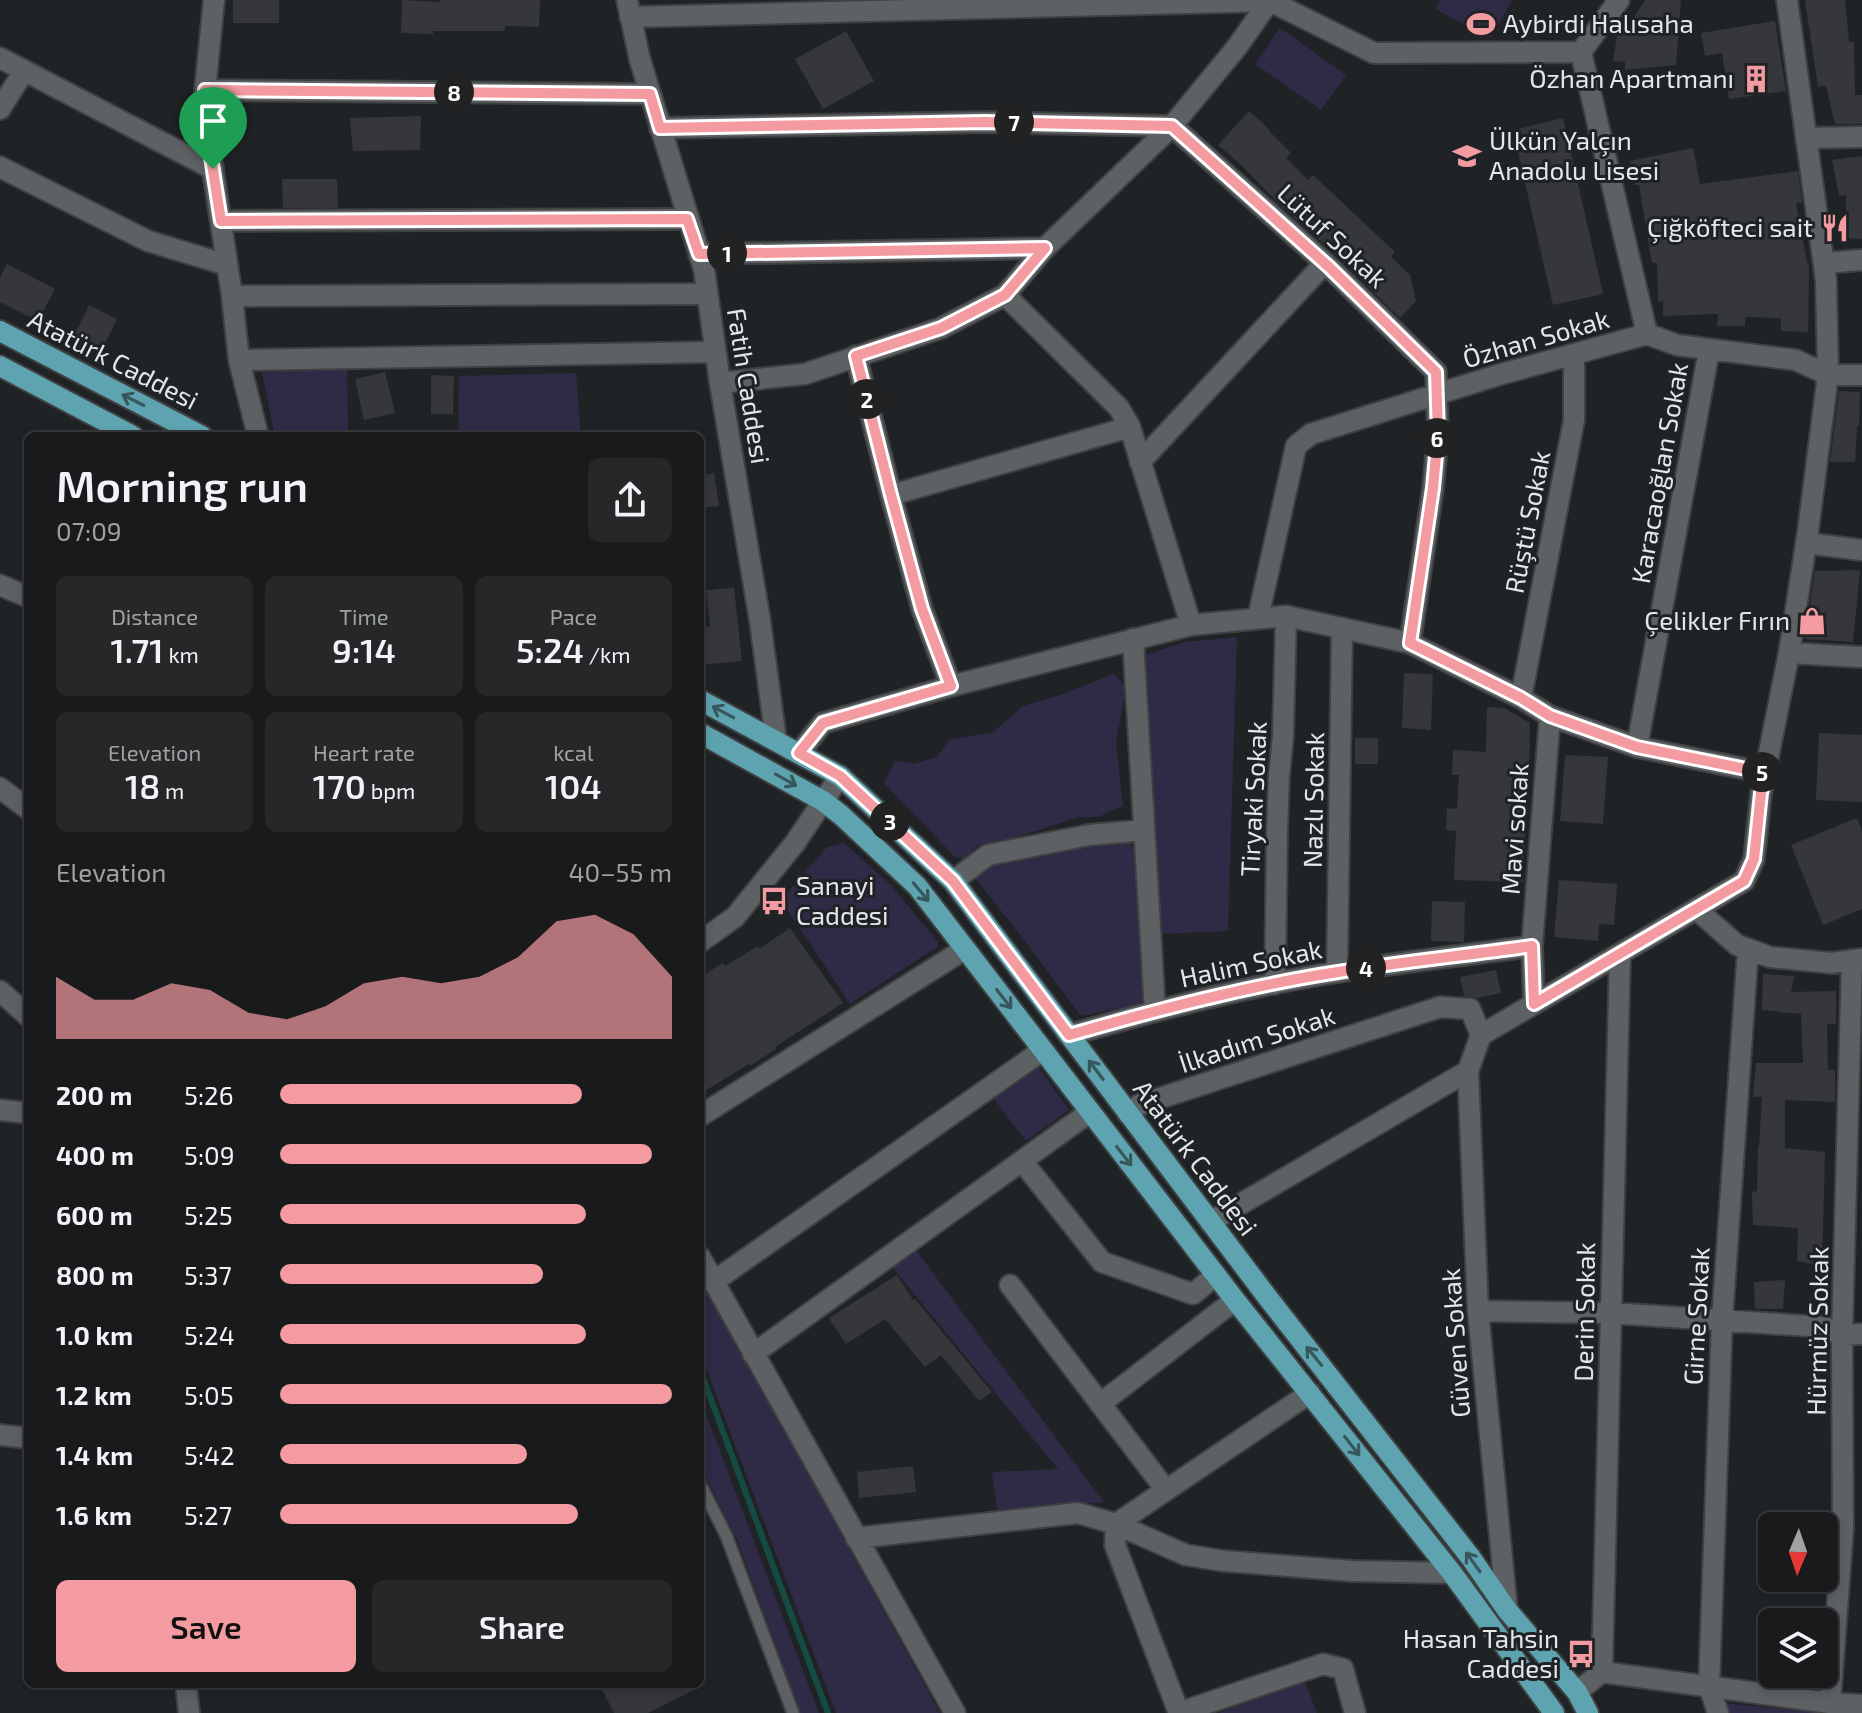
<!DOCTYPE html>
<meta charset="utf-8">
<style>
body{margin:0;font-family:"Exo 2",sans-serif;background:#252729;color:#f1f3f6;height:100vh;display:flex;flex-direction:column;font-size:30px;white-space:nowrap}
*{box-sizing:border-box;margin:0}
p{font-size:26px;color:#9fa1a3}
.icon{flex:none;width:44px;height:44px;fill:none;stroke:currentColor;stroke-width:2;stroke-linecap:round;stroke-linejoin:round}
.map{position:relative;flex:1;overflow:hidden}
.details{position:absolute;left:24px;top:432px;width:680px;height:1256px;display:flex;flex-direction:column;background:#181a1c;border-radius:12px;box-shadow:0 4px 12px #0003,0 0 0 2px #36383b}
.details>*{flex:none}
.needle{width:52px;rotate:182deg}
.tools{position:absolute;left:1758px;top:1512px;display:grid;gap:16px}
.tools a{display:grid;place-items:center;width:80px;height:80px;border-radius:12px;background:#181a1c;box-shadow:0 4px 12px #0003,0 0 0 2px #36383b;font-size:40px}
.pin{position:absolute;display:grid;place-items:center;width:68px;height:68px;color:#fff;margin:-82px -34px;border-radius:50% 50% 50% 0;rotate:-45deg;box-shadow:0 0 8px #0007}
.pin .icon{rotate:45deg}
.km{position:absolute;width:40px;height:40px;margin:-20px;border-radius:50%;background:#222;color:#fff;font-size:22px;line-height:40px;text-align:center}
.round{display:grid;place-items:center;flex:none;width:84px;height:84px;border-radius:12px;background:#252729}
.head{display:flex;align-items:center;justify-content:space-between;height:136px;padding:0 32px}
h1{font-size:44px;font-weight:600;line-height:60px}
.figures{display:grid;grid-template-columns:repeat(3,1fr);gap:12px;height:136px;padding:8px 32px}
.figures div{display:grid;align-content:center;border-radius:12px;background:#252729;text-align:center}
.figures b{font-size:34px;font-weight:600}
.figures small{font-size:22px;font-weight:400}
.figures p{font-size:22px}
.chart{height:224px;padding:16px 32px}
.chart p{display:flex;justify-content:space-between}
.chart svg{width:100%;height:144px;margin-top:8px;fill:#f49aa1;opacity:.7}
.button{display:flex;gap:16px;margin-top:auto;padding:16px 32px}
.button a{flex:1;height:92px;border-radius:12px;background:#f49aa1;color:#111;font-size:32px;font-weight:600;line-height:92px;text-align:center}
.button a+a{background:#252729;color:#f1f3f6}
ul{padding:0 32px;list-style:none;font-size:26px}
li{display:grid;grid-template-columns:128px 96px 1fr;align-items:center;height:60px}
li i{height:20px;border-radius:10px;background:#f49aa1}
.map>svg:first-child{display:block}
</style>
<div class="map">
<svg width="1862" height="1713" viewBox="0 0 1862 1713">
<rect width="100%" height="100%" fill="#202325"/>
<path fill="#2f2a46" d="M 1440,0 L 1512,0 L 1491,38 L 1435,9 Z
M 1280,28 L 1346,75 L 1321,110 L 1255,64 Z
M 261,368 L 347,368 L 348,436 L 275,436 Z
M 576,373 L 581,436 L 458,436 L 459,376 Z
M 1237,637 L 1228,931 L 1159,934 L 1142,656 L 1185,642 Z
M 1114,674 L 1126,687 L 1116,743 L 1123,806 L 1098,817 L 1079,817 L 1017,837 L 978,846 L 964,859 L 955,857 L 884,783 L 895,761 L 914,764 L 937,757 L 949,740 L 993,732 L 1023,706 L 1060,695 Z
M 1124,838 L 1134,848 L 1146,1003 L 1081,1016 L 1022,937 L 974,877 L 990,863 Z
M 844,843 L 891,885 L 938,942 L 937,947 L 850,1004 L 781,900 L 827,847 Z
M 1037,1065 L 1069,1110 L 1026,1141 L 993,1098 Z
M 915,1249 L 1104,1502 L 998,1514 L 992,1472 L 1058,1469 L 892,1267 Z
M 700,1279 L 940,1713 L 836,1713 L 700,1352 Z
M 700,1398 L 819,1713 L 800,1713 L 737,1539 L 700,1465 Z
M 1305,1682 L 1317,1713 L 1218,1713 Z
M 1722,1703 L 1824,1713 L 1725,1713 Z"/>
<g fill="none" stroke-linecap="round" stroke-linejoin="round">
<path stroke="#164b43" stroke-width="6" d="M 700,1370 L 828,1713"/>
</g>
<path fill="#36373a" d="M 233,0 L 279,0 L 279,23 L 233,23 Z
M 402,0 L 440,2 L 440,0 L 540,0 L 539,27 L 505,26 L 505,31 L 433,31 L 433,34 L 401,33 Z
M 1645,0 L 1681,0 L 1676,65 L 1625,70 L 1625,62 L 1613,61 L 1619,23 L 1629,25 Z
M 1805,0 L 1845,0 L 1849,42 L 1854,42 L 1855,95 L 1862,95 L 1862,124 L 1835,124 L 1826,86 L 1818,87 Z
M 1775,21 L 1786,91 L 1729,99 L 1722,53 L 1705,56 L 1701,33 Z
M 846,31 L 874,81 L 823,109 L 795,59 Z
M 1249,111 L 1270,130 L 1269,131 L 1291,153 L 1286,158 L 1308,180 L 1313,175 L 1395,252 L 1391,257 L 1410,275 L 1416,301 L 1400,318 L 1334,253 L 1282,207 L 1240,164 L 1218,145 Z
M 421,116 L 420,150 L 353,151 L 350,118 Z
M 1563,118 L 1603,294 L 1553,305 L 1513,130 Z
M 1693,148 L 1700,184 L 1798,171 L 1802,203 L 1796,203 L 1807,263 L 1809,263 L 1808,332 L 1781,331 L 1781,318 L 1745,317 L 1745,326 L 1717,326 L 1718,314 L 1663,316 L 1663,301 L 1658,302 L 1657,263 L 1652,263 L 1639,185 L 1635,185 L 1630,161 Z
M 1862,156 L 1862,239 L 1846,238 L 1846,195 L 1839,196 L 1832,160 Z
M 282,179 L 337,179 L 338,208 L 283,208 Z
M 7,264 L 55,289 L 38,321 L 0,302 L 0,278 Z
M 89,305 L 117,319 L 100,354 L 72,340 Z
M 385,372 L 395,413 L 364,420 L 355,379 Z
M 431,375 L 454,376 L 453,414 L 431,414 Z
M 1839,391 L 1860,392 L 1859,426 L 1857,426 L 1855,462 L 1830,462 Z
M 714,473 L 719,506 L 700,508 L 700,476 Z
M 1860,570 L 1853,642 L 1805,639 L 1815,571 Z
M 734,588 L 742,661 L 700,665 L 700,627 L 710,627 L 706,590 Z
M 1404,673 L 1433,674 L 1431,730 L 1402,728 Z
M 1487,707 L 1504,708 L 1530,723 L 1529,778 L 1527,778 L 1523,882 L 1454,880 L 1456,831 L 1446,830 L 1447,808 L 1457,809 L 1459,775 L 1452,775 L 1453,750 L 1486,752 Z
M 1819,733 L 1862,735 L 1862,802 L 1816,800 Z
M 1355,738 L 1378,738 L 1378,764 L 1355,764 Z
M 1565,755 L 1608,757 L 1603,824 L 1560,821 Z
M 1857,818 L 1862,831 L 1862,909 L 1823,925 L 1791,845 Z
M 1559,880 L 1617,884 L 1614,925 L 1599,924 L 1598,941 L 1554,937 Z
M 1432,901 L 1465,902 L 1464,942 L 1431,941 Z
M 790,928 L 843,1003 L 775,1047 L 776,1049 L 750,1066 L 749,1064 L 700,1094 L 700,977 L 723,963 L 725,966 L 758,946 L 759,949 Z
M 1496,970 L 1501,993 L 1477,998 L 1464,996 L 1460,977 Z
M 1763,974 L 1794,976 L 1791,992 L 1836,991 L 1836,1024 L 1827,1024 L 1828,1070 L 1835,1070 L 1835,1102 L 1785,1100 L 1785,1148 L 1825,1152 L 1822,1266 L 1797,1261 L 1798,1228 L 1753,1225 L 1752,1192 L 1757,1191 L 1758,1146 L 1759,1146 L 1762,1097 L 1753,1097 L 1756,1063 L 1803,1063 L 1801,1014 L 1762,1010 Z
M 897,1275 L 913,1300 L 915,1299 L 992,1392 L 979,1401 L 941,1355 L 925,1367 L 885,1319 L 846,1344 L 829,1318 Z
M 1785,1280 L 1783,1309 L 1755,1309 L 1754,1282 Z
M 913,1466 L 916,1492 L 859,1498 L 857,1472 Z
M 599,1684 L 706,1684 L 648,1713 L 614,1713 Z"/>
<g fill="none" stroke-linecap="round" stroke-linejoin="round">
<defs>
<path id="service" d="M 700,1484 L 726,1535 L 793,1713"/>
<path id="minor" d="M 630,17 L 1270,1 L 1374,53 L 1581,52 L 1619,0
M 1581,52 L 1647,334
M 0,58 L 213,169
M 205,90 L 650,94
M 0,109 L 24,71
M 660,128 L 985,122 L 1172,126 L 1325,263 L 1436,372 L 1438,434 L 1433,488 L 1410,643
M 1806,138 L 1862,137
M 0,167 L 148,241 L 227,265
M 221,221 L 687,219
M 699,254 L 1045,248
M 1824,263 L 1862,260
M 1005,295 L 1119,408 L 1130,427 L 1191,625
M 232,296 L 707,294
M 856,356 L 891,495
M 239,360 L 715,352
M 1140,462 L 1325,263
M 1806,543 L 1862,550
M 0,585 L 28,597
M 1258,618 L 1296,446 L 1311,434 L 1498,375 L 1647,334 L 1677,345 L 1796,360 L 1828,375 L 1862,375
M 1133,639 L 1155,1011
M 1789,653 L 1862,657
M 951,686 L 922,609 L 891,495 L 1130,427
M 1521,698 L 1574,420 L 1574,356
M 1637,747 L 1709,350
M 0,788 L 28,809
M 953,881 L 988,855 L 1089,835 L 1144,830
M 1696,909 L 1737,945 L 1770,957 L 1831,963 L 1862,959
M 1532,946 L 1550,716
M 1337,972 L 1342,628
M 1275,984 L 1277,831 L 1279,776 L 1283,736 L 1286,616
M 0,991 L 28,1016
M 1069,1035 C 1157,1010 1247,986 1338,972 C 1402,962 1468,955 1532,946 L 1534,1004
M 1468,1071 L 1478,1311 L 1507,1610
M 1128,1114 L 1139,1105 L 1440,1007 L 1470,1009 L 1481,1035
M 700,1116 L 965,949
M 1022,1161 L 1102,1262 L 1193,1294 L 1216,1275
M 700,1257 L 955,1713
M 713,1282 L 1043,1050
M 1010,1285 L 1166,1490
M 1478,1311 L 1611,1313 L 1824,1327 L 1842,1335 L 1862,1334
M 753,1354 L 1090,1112
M 1100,1404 L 1235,1300
M 0,1435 L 28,1438
M 1116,1524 L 1310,1393
M 1116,1524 L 1115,1545 L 1179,1713
M 856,1538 L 1078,1513 L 1116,1524 L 1186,1555 L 1224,1561 L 1352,1571 L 1452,1573
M 1602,1672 L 1620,954
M 1830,1703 L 1843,1528 L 1842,1335 L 1852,960
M 1178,1713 L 1323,1664 L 1343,1669 L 1355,1713
M 1718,1713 L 1709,1686 L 1722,1320 L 1748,949"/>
<path id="tertiary" d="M 214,0 L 205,90 L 210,151 L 232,296 L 239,360 L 258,436
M 627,0 L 640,60 L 704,269 L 720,383 L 760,621 L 776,740
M 720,383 L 805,374 L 941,328 L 1005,295 L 1045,248 L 1172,126 L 1237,47 L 1270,0
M 799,753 L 823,723 L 951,686 L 1191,625 L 1286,616 L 1410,643 L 1521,698 L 1550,716 L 1637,747 L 1766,773
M 700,942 L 735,917 L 795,843 L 840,776
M 0,1110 L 28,1113
M 1210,1222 L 1468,1071 L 1481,1035 L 1744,881 L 1754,859 L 1761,793 L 1789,653 L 1808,531 L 1828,375 L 1826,280 L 1787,0
M 186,1684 L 189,1713
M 1577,1692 L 1602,1672 L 1830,1703 L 1862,1705"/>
<path id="primary" d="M 0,331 L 202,436
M 0,366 L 133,436
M 700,700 L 840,776 L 953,881 L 1268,1298 L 1471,1558 L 1507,1610 L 1577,1692 L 1588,1713
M 700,733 L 823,801 L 841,815 L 917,886 L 1235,1300 L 1452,1573 L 1554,1713"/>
</defs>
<use href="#service" stroke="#3e4042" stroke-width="15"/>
<use href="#minor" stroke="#3e4042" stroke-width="24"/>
<use href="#tertiary" stroke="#3e4042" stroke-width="24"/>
<use href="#primary" stroke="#3e4042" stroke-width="24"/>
<use href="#service" stroke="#5e6164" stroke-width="11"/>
<use href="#minor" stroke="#5e6164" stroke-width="20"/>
<use href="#tertiary" stroke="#5e6164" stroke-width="20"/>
<use href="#primary" stroke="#5da4b0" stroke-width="20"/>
</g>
<defs><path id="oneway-shaft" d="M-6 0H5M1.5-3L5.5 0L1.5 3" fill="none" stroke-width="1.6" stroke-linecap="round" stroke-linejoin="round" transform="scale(2)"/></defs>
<g stroke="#38575d">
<use href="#oneway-shaft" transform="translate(133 400) rotate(-153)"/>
<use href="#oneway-shaft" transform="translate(723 712) rotate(-152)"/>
<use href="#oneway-shaft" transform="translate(786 780) rotate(29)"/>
<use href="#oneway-shaft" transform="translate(921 892) rotate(50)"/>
<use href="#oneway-shaft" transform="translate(1004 999) rotate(52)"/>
<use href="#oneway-shaft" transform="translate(1096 1070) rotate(-127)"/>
<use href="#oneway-shaft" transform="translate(1124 1156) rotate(52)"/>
<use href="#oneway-shaft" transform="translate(1314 1356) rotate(-129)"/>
<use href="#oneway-shaft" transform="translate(1352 1446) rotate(52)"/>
<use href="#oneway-shaft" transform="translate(1473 1562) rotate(-126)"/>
</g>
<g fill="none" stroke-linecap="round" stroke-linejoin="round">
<defs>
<path id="route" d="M 205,90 L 650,94 L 660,128 L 985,122 L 1172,126 L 1329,267 L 1436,372 L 1438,434 L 1433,488 L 1410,643 L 1521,698 L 1550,716 L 1637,747 L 1766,773 L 1761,793 L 1754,859 L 1744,881 L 1534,1004 L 1532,946 C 1468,955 1402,962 1338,972 C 1247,986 1157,1010 1069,1035 L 953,881 L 840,776 L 799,753 L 823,723 L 951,686 L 922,609 L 891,495 L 856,356 L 941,328 L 1005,295 L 1045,248 L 699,254 L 687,219 L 221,221 L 210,151 Z"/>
</defs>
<use href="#route" stroke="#fff" stroke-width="16"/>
<use href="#route" stroke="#f49aa1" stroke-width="10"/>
</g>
<defs>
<symbol id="stadium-bare" viewBox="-9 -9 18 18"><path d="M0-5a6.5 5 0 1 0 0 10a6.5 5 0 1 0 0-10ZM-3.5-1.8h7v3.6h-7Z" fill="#f49aa1" stroke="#202325" stroke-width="2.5" paint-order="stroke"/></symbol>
<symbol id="building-bare" viewBox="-9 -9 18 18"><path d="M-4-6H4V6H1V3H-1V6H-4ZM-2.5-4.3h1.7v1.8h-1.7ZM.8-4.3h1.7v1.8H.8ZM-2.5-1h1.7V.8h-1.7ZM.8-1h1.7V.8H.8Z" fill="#f49aa1" stroke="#202325" stroke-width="2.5" paint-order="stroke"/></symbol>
<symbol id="school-bare" viewBox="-9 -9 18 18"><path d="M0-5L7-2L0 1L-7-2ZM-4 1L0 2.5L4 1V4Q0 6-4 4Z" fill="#f49aa1" stroke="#202325" stroke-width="2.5" paint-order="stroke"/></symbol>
<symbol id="restaurant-bare" viewBox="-9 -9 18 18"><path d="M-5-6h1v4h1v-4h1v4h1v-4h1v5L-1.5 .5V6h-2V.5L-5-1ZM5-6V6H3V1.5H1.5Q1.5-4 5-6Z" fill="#f49aa1" stroke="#202325" stroke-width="2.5" paint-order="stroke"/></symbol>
<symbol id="shop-bare" viewBox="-9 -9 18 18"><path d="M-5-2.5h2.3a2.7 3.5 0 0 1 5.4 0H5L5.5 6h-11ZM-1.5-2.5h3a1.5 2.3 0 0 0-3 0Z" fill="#f49aa1" stroke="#202325" stroke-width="2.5" paint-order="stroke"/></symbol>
<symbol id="bus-bare" viewBox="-9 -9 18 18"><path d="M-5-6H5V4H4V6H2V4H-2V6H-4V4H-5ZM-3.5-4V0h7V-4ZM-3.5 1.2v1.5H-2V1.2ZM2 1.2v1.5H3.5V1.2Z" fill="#f49aa1" stroke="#202325" stroke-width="2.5" paint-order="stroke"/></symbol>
</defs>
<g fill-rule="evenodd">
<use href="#stadium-bare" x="1461" y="4" width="40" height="40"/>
<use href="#building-bare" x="1736" y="59" width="40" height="40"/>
<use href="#school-bare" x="1447" y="136" width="40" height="40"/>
<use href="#restaurant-bare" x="1815" y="208" width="40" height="40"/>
<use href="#shop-bare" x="1792" y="601" width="40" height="40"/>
<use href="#bus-bare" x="754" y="881" width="40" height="40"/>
<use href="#bus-bare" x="1561" y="1634" width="40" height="40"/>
</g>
<g text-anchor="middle" stroke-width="6" stroke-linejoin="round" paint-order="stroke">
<g font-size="26" fill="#e4e6e8" stroke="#202325" text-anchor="end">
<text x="1503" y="33" text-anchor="start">Aybirdi Halısaha</text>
<text x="1734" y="88">Özhan Apartmanı</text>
<text x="1489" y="150" text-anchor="start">Ülkün Yalçın<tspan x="1489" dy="30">Anadolu Lisesi</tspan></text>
<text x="1813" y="237">Çiğköfteci sait</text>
<text x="1790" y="630">Çelikler Fırın</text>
<text x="796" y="895" text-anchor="start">Sanayi<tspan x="796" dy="30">Caddesi</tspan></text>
<text x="1559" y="1648">Hasan Tahsin<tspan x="1559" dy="30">Caddesi</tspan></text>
</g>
<g font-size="26" fill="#e4e6e8" stroke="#202325">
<text transform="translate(1332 236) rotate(43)" y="9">Lütuf Sokak</text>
<text transform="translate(1536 339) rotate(-16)" y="9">Özhan Sokak</text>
<text transform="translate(113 360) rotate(27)" y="9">Atatürk Caddesi</text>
<text transform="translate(748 386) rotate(81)" y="9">Fatih Caddesi</text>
<text transform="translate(1660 473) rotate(-80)" y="9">Karacaoğlan Sokak</text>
<text transform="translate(1528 522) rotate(-79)" y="9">Rüştü Sokak</text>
<text transform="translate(1254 799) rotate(-87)" y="9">Tiryaki Sokak</text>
<text transform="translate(1314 800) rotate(-89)" y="9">Nazlı Sokak</text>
<text transform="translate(1515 829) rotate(-86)" y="9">Mavi sokak</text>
<text transform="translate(1251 964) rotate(-12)" y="9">Halim Sokak</text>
<text transform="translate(1257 1040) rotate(-18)" y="9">İlkadım Sokak</text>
<text transform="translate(1195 1158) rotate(53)" y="9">Atatürk Caddesi</text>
<text transform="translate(1585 1312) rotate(-89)" y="9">Derin Sokak</text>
<text transform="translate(1697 1316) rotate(-87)" y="9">Girne Sokak</text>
<text transform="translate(1818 1331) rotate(-89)" y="9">Hürmüz Sokak</text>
<text transform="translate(1456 1343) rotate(-94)" y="9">Güven Sokak</text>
</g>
</g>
</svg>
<div class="tools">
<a><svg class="needle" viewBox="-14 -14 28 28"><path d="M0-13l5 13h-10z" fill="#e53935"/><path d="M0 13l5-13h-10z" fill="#9fa1a3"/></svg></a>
<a><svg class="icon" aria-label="layers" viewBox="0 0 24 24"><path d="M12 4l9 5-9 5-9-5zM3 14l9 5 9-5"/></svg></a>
</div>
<div class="pin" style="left:213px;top:169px;background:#1e9e55"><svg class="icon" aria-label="arrive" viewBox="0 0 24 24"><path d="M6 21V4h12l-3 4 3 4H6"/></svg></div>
<b class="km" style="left:727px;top:253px">1</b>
<b class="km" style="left:867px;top:399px">2</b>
<b class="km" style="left:890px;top:821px">3</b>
<b class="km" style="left:1366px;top:968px">4</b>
<b class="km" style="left:1762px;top:772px">5</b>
<b class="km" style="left:1437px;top:438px">6</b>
<b class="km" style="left:1014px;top:122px">7</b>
<b class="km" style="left:454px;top:92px">8</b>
<section class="details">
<div class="head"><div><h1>Morning run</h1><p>07:09</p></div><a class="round"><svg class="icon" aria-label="share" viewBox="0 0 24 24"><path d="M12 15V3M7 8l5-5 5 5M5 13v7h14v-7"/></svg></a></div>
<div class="figures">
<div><p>Distance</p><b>1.71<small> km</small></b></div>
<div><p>Time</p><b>9:14</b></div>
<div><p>Pace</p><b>5:24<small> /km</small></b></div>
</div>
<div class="figures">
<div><p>Elevation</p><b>18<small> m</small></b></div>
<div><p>Heart rate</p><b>170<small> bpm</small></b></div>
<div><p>kcal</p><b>104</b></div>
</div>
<div class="chart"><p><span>Elevation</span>40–55 m</p>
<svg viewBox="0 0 160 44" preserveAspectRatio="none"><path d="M0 44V25L10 32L20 32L30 27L40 29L50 36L60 38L70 34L80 27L90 25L100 27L110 25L120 19L130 8L140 6L150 12L160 25V44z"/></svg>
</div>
<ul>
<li><b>200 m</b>5:26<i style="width:77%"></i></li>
<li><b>400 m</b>5:09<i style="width:95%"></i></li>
<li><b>600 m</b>5:25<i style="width:78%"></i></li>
<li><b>800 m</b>5:37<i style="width:67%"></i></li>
<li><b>1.0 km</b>5:24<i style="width:78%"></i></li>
<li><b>1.2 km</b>5:05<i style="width:100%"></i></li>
<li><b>1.4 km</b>5:42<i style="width:63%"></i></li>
<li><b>1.6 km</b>5:27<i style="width:76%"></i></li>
</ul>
<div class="button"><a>Save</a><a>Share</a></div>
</section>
</div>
